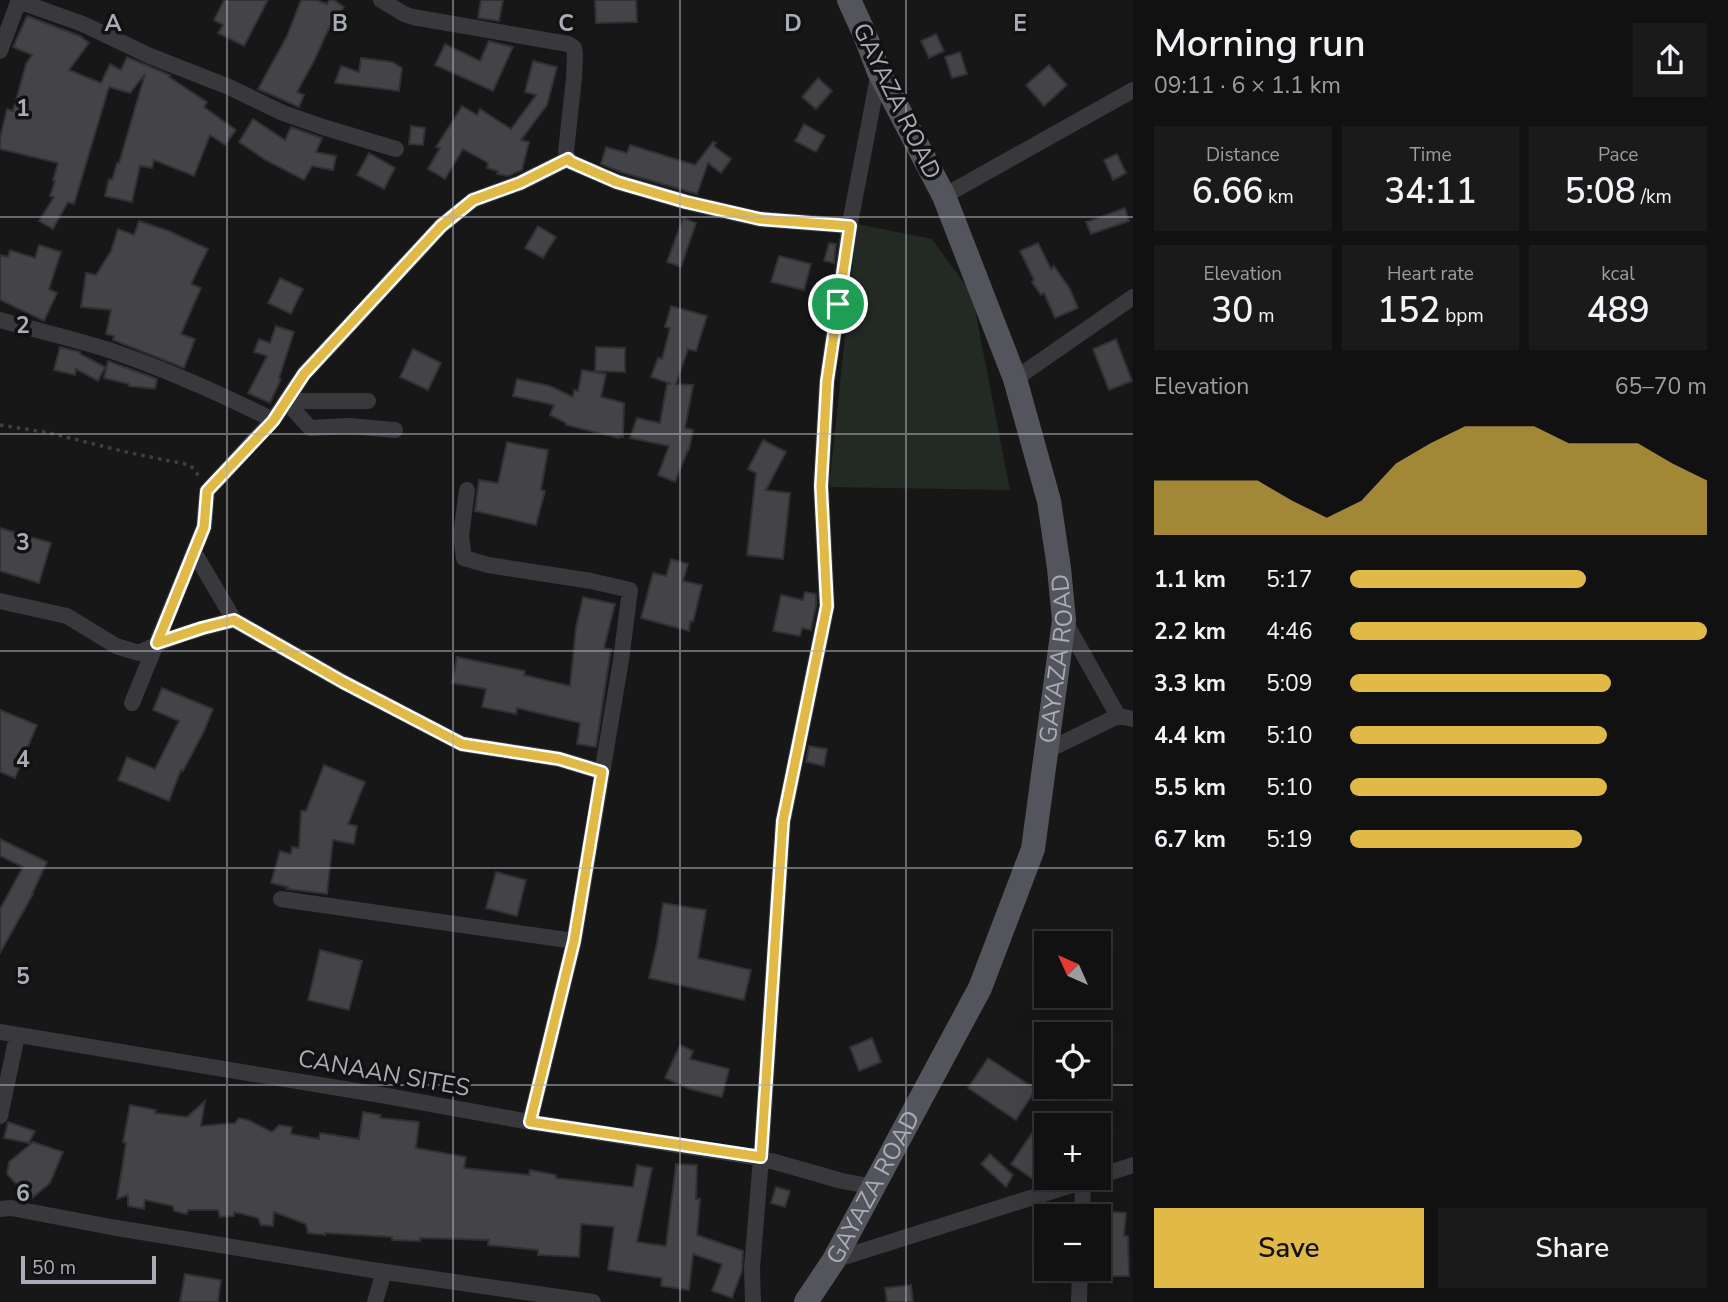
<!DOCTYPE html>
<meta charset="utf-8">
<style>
body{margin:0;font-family:"Nunito Sans",sans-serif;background:#1a1a1b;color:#f1f3f6;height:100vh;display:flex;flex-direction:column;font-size:26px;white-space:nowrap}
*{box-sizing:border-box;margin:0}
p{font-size:23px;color:#9c9d9f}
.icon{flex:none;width:38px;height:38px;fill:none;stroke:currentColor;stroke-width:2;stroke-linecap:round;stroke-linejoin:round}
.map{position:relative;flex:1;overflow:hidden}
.side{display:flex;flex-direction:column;background:#111112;width:595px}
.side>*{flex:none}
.needle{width:46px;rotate:315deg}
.controls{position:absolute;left:1034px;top:931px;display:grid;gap:14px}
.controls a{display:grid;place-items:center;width:77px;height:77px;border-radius:0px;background:#111112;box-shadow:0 7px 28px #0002,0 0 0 2px #303132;font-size:35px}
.scale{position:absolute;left:21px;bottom:18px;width:135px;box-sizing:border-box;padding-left:7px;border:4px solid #aaadb7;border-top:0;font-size:19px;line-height:24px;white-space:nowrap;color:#aaadb7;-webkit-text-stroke:5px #121213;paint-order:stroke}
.pin{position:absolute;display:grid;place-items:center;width:60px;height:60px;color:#fff;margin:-30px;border:4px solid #fff;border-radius:50%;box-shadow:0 2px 7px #0007}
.round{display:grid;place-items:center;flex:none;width:74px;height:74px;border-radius:0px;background:#1a1a1b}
.head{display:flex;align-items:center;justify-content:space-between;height:119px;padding:0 21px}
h1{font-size:38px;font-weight:600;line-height:52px}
.stats{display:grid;grid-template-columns:repeat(3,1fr);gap:10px;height:119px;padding:7px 21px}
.stats div{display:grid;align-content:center;border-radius:0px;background:#1a1a1b;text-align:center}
.stats b{font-size:35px;font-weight:600}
.stats small{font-size:19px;font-weight:400}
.stats p{font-size:19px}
.chart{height:196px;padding:14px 21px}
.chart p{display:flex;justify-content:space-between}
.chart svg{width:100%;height:126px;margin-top:7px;fill:#e0b947;opacity:.7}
.cta{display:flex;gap:14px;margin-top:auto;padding:14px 21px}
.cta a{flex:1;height:80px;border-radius:0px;background:#e0b947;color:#111;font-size:28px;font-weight:600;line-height:80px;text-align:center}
.cta a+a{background:#1a1a1b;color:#f1f3f6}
ul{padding:0 21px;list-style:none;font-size:23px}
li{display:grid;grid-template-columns:112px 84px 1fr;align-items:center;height:52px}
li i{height:18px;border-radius:9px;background:#e0b947}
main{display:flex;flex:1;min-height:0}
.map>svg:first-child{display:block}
</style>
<main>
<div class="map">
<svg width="1133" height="1302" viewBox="0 0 1133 1302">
<rect width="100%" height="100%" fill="#171718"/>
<path fill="#232a24" d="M 857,224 L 932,239 L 972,294 L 1010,490 L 829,487 Z"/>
<path fill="#444448" stroke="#313134" stroke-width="2" d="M 224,0 L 268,0 L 244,46 L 218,33 L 223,25 L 214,20 Z
M 301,0 L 316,0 L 327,4 L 329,0 L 334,0 L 344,7 L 329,28 L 314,61 L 297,92 L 304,95 L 299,107 L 258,89 L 287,36 Z
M 481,0 L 503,0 L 499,21 L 478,18 Z
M 595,0 L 636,0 L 637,22 L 596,23 Z
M 27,16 L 80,36 L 89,43 L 69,70 L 101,83 L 110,64 L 121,70 L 127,57 L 170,75 L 169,77 L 207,102 L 204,107 L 236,130 L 225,145 L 210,135 L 194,176 L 154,160 L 152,168 L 140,166 L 132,202 L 105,196 L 109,179 L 112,180 L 117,163 L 119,163 L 145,74 L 130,93 L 109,87 L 74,204 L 68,202 L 53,229 L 39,221 L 54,197 L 50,196 L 55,181 L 53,180 L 58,163 L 0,149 L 0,138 L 7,109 L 13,111 L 26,64 L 32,55 L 13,47 Z
M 936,34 L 944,51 L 929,58 L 921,41 Z
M 489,41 L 513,47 L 493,91 L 435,65 L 445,44 L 480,61 Z
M 960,52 L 967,74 L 952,78 L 945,57 Z
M 361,58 L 392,62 L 402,68 L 399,91 L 335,83 L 341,66 L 359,72 Z
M 533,61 L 557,67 L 547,105 L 521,140 L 529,142 L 522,170 L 508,176 L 497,174 L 498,171 L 487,168 L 488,163 L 463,149 L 445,179 L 428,169 L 440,148 L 436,147 L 462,106 L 477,115 L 480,109 L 511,129 L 536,95 L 525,92 Z
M 1049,65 L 1067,85 L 1044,106 L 1026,85 Z
M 818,78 L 832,91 L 816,109 L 802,97 Z
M 253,119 L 285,140 L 291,127 L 322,138 L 316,152 L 336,156 L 333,170 L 312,166 L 304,180 L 267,161 L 239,142 Z
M 804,124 L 825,136 L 816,152 L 795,141 Z
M 411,126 L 425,128 L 423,145 L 409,144 Z
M 713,142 L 716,143 L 714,146 L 731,159 L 721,173 L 708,163 L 697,194 L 621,172 L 601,164 L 606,147 L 627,153 L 630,145 L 695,165 Z
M 369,153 L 395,168 L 384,189 L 357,175 Z
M 1117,154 L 1126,173 L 1113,180 L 1104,160 Z
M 1125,208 L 1129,221 L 1091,234 L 1086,222 Z
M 683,218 L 696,223 L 681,267 L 667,262 Z
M 139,221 L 169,231 L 208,249 L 191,284 L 201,288 L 181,334 L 195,339 L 184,368 L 113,340 L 114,336 L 106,334 L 111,310 L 81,307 L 86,273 L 96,275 L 111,251 L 118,229 L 134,235 Z
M 538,226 L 556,237 L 543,258 L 525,248 Z
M 829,243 L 836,244 L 834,263 L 824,261 Z
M 1038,243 L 1051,269 L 1054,266 L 1070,289 L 1078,308 L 1055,318 L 1044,293 L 1041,295 L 1032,282 L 1034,280 L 1020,251 Z
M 39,245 L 61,252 L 49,289 L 57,293 L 44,321 L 0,300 L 0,255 L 8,257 L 10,250 L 35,258 Z
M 779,256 L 811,264 L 804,290 L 771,282 Z
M 280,278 L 303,289 L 291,314 L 268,303 Z
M 671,306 L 707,316 L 696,351 L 688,349 L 676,384 L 693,385 L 685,428 L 693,430 L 689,450 L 688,450 L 675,482 L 658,475 L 669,446 L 630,438 L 637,418 L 660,423 L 667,384 L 671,384 L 651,377 L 658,358 L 662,359 L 670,328 L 665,327 Z
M 276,326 L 294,332 L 279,378 L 281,379 L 270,403 L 248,393 L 267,356 L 254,352 L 259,339 L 270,343 Z
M 1116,339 L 1132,381 L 1109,390 L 1093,349 Z
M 60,347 L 80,352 L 80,354 L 105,367 L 98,381 L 76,369 L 75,375 L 54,370 Z
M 596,347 L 625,348 L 625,372 L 595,371 Z
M 413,349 L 441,363 L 428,390 L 400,377 Z
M 108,361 L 157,379 L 155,389 L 129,386 L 129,384 L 104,378 Z
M 582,370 L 606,374 L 601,397 L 624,403 L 623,437 L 619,436 L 619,438 L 566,425 L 566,423 L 550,415 L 554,405 L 513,396 L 517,379 L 550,386 L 573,397 L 574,390 L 578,391 Z
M 763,440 L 786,452 L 766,490 L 790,493 L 783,559 L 747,555 L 756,473 L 748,469 Z
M 507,442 L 548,450 L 541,490 L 545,491 L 536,525 L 475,511 L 479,480 L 498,483 Z
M 0,528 L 51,543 L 39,583 L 0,571 Z
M 671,559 L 688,564 L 683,581 L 702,585 L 693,622 L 690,621 L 689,631 L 641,618 L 653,573 L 666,576 Z
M 805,592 L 816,594 L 816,605 L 811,630 L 802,628 L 800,636 L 773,631 L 781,595 L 803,600 Z
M 583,597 L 615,604 L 604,648 L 611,649 L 596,747 L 577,744 L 580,723 L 517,708 L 516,714 L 482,707 L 486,689 L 452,683 L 457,657 L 525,671 L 524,675 L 570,686 L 576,627 Z
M 162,688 L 213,709 L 204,731 L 183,771 L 181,770 L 169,801 L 118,780 L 127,757 L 155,769 L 179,721 L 153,710 Z
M 0,710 L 37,725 L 15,778 L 0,772 Z
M 809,746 L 827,749 L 824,766 L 806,762 Z
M 324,765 L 365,782 L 348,824 L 357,826 L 354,844 L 333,840 L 327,894 L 287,889 L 288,887 L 271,883 L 280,851 L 291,854 L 292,847 L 299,848 L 301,811 L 306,811 Z
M 0,839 L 47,862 L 32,894 L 33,894 L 0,953 L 0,909 L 23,867 L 0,856 Z
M 496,872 L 526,880 L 517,916 L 486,908 Z
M 663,903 L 706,910 L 698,958 L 751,970 L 744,1000 L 649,978 L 657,943 Z
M 320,950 L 362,961 L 349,1010 L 308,1000 Z
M 872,1038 L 881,1062 L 859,1071 L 850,1047 Z
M 680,1045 L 693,1051 L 690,1059 L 729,1069 L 722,1097 L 690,1089 L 665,1078 Z
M 988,1058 L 1036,1089 L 1016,1120 L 968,1088 Z
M 205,1101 L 201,1126 L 235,1123 L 239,1118 L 248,1120 L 272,1132 L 279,1125 L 292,1127 L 291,1134 L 319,1139 L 320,1133 L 359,1139 L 363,1112 L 381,1115 L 380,1118 L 419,1122 L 416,1148 L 466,1157 L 464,1168 L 529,1175 L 530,1170 L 556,1175 L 556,1178 L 633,1187 L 637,1165 L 652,1168 L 637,1242 L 666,1246 L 676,1164 L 697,1165 L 696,1199 L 700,1199 L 697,1235 L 743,1251 L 742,1271 L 732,1298 L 712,1291 L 722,1264 L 693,1254 L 689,1290 L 661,1286 L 662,1278 L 608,1270 L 614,1227 L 581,1224 L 579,1257 L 538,1255 L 538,1250 L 488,1245 L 489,1240 L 420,1238 L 420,1241 L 392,1240 L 392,1237 L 325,1233 L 325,1235 L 308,1233 L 306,1224 L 274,1212 L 273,1226 L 261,1225 L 258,1218 L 234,1212 L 234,1216 L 220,1217 L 218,1210 L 188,1210 L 187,1214 L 174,1211 L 173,1206 L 145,1200 L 144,1209 L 128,1206 L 128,1195 L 117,1199 L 126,1143 L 123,1142 L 130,1105 L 156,1110 L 155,1113 L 187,1117 Z
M 8,1122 L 35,1131 L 29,1143 L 4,1138 Z
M 1032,1133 L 1046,1143 L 1046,1161 L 1034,1180 L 1011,1164 Z
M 33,1142 L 63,1152 L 50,1183 L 31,1199 L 24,1199 L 17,1185 L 7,1174 L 9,1162 Z
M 990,1154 L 1013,1175 L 1006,1187 L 981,1164 Z
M 776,1187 L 790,1191 L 785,1207 L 771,1203 Z
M 1104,1211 L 1126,1213 L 1124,1236 L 1128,1236 L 1129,1276 L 1106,1276 L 1105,1229 L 1102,1229 Z
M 185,1274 L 221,1280 L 218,1302 L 180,1302 Z
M 911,1285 L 913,1302 L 887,1302 L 885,1288 Z"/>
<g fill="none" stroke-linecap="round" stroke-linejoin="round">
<path stroke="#3e3f44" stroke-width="3.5" stroke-dasharray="3.5 5" stroke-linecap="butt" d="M 0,425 L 50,433 L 126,452 L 190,465 L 199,476"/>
<path stroke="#38383d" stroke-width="16" d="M 381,0 L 404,14 L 413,17 L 568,44 L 574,48 L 575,54 L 574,78 L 566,151 L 567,157 L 571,162 L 617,182 L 686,202 L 759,219 L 850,226
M 18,1 L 83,24 L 150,56 L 229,87 L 283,113 L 323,127 L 396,149
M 0,51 L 19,0
M 944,196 L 1133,90
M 0,320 C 36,330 74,339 109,350 C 165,369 221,394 273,420
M 1015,379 L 1133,297
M 368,401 L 286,401 L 310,428 L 349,426 L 395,430
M 467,490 L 461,536 L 464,558 L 488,565 L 591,581 L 630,590 L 621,660 L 574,941 L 530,1122
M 194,552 L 234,620 L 343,682 L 462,744 L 559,759 L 602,772
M 0,601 L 67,616 L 116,646 L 139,653 C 169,637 201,628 234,620
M 1064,620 L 1118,716
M 132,703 L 204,527 L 207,491 L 273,420 L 304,374 L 441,226 L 473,200 L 520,183 L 568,159
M 1046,751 L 1118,716 L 1133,719
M 281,899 L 574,941
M 0,1032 L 387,1096 L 530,1122 L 761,1158 L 842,1181 L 874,1187
M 0,1116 L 17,1036
M 1099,1176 L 1133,1165
M 0,1209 L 11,1208 L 111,1227 L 372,1270 L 593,1302
M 1082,1216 L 1083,1182
M 834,1260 L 1094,1178
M 375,1302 L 384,1272
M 753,1302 L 752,1268 L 761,1158 L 783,821 L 827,606 L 821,486 L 827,381 L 850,223 L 879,72
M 1079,1302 L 1080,1269"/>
<path stroke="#54555c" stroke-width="24" id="s1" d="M 806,1302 L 834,1260 L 980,988 L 1033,849 L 1064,620 L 1059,568 L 1049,501 L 1015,379 L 944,196 L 879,72 L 865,35 L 849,0"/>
</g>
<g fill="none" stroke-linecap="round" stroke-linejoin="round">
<defs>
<path id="route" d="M 568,159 L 571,162 L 617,182 L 686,202 L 760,219 L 850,226 L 827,381 L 821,486 L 827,606 L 783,821 L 761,1157 L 530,1122 L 574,941 L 602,772 L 559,759 L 462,744 L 343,682 L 234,620 L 202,628 L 157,643 L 204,527 L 207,491 L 273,421 L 304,374 L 441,226 L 473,200 L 520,183 Z"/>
</defs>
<use href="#route" stroke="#fff" stroke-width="14"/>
<use href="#route" stroke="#e0b947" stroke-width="9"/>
</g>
<path fill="none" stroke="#aaadb7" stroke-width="2" stroke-opacity="0.55" d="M 227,0 L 227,1302M 453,0 L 453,1302M 680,0 L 680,1302M 906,0 L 906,1302M 0,217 L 1133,217M 0,434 L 1133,434M 0,651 L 1133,651M 0,868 L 1133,868M 0,1085 L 1046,1085M 1099,1085 L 1133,1085"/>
<g text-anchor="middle" stroke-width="7" stroke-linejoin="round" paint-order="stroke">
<g font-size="24" fill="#aaadb7" stroke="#121213">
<text transform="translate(897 101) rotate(64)" y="8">GAYAZA ROAD</text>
<text dy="8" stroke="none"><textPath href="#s1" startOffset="700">GAYAZA ROAD</textPath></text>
<text transform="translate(384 1073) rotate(10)" y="8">CANAAN SITES</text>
<text dy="8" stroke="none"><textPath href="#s1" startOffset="133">GAYAZA ROAD</textPath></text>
</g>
</g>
<g font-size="23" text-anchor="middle" font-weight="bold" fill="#aaadb7" stroke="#121213" stroke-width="7" stroke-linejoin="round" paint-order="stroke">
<text x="113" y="31">A</text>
<text x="340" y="31">B</text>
<text x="566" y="31">C</text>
<text x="793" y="31">D</text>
<text x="1020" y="31">E</text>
<text x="23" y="116">1</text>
<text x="23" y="333">2</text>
<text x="23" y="550">3</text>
<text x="23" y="767">4</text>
<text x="23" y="984">5</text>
<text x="23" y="1201">6</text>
</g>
</svg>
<div class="controls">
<a><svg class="needle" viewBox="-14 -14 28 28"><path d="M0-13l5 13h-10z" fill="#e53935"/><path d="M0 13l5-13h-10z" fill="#9c9d9f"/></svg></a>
<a><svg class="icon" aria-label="locate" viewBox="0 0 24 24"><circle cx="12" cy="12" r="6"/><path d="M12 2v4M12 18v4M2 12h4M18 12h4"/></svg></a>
<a>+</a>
<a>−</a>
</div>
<div class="scale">50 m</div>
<div class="pin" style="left:838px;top:304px;background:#1e9e55"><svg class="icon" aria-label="arrive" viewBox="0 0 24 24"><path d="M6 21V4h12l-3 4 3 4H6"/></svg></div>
</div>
<section class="side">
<div class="head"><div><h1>Morning run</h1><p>09:11 · 6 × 1.1 km</p></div><a class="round"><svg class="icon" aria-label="share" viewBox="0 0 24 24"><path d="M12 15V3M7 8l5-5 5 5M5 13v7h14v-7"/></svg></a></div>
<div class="stats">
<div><p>Distance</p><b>6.66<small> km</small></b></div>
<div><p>Time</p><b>34:11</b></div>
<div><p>Pace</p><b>5:08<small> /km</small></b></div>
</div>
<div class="stats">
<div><p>Elevation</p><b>30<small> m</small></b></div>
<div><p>Heart rate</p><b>152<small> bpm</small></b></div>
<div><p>kcal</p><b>489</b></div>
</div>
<div class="chart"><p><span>Elevation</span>65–70 m</p>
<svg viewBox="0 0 160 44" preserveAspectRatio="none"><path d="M0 44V25L10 25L20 25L30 25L40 32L50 38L60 32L70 19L80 12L90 6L100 6L110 6L120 12L130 12L140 12L150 19L160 25V44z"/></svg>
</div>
<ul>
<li><b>1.1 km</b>5:17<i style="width:66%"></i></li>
<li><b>2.2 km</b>4:46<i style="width:100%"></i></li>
<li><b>3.3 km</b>5:09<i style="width:73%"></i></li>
<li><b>4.4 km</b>5:10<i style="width:72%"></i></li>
<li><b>5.5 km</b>5:10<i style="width:72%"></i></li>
<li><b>6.7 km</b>5:19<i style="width:65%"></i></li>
</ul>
<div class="cta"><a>Save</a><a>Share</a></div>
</section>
</main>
